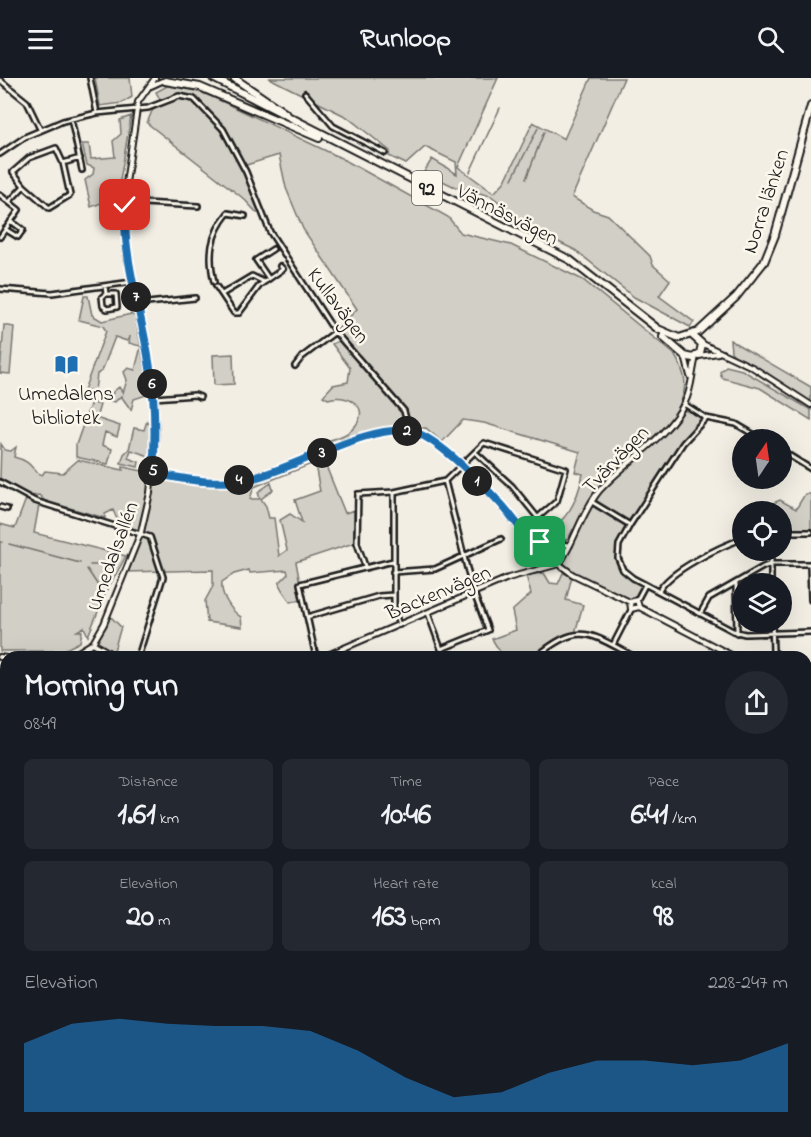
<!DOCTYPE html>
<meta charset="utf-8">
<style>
body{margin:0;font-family:"Indie Flower",sans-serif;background:#242831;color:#f1f3f6;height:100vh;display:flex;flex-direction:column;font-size:22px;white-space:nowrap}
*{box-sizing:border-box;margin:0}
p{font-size:20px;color:#9ea1a6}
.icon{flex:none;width:33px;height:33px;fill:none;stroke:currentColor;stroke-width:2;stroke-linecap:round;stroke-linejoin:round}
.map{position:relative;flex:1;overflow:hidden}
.panel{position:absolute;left:0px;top:573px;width:812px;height:486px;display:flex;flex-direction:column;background:#171b24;border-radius:18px 18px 0 0;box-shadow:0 6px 24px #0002}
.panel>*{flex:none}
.needle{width:39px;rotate:13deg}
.tools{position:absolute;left:732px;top:351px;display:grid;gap:12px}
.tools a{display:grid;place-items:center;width:60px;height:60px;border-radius:50%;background:#171b24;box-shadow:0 6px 24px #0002;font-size:30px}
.pin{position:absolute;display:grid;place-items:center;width:51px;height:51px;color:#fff;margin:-26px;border-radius:12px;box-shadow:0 3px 9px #0006}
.km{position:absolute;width:30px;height:30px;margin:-15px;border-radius:50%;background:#222;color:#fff;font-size:16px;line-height:30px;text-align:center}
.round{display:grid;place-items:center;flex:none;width:63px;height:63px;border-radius:32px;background:#242831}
.headline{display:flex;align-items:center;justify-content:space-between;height:102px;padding:0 24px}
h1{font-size:33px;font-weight:700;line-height:45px}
.metrics{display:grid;grid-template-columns:repeat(3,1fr);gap:9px;height:102px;padding:6px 24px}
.metrics div{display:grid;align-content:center;border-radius:9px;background:#242831;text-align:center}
.metrics b{font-size:30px;font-weight:700}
.metrics small{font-size:16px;font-weight:400}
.metrics p{font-size:16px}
.chart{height:168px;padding:12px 24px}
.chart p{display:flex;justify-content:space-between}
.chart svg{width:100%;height:108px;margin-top:6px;fill:#1f6fb2;opacity:.7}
header{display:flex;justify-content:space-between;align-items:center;height:78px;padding:0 24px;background:#171b24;font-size:27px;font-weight:700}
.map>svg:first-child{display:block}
</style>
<header><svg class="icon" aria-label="menu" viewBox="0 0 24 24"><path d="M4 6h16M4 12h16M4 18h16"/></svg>Runloop<svg class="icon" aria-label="search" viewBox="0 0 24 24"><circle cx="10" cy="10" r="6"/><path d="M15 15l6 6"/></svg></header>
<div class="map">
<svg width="811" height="1059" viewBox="0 0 811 1059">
<rect width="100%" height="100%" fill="#f2eee4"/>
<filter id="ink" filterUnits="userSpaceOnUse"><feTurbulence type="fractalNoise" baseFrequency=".0167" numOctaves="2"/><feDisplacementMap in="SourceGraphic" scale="12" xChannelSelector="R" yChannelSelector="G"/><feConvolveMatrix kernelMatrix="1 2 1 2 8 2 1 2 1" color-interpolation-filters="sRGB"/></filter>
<g filter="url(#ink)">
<path fill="#d2cfc6" stroke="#777671" stroke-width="1.5" d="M 95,0 L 130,0 L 132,19 L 122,25 L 100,28 Z
M 269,0 L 498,0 L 458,89 L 494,115 L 505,103 L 533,44 L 564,61 L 591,0 L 624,0 L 572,119 L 593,132 L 608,137 L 650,178 L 653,187 L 670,202 L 659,218 L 694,244 L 690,249 L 634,219 L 575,172 L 529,150 L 506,133 L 504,128 L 491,118 L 455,109 L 424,94 L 432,81 L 457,96 L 456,84 L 425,69 L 406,86 L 389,78 L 390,73 L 347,39 Z
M 169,7 L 186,8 L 217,21 L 341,80 L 448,139 L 461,155 L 511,167 L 583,202 L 674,276 C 686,296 689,307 678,330 L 706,340 L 691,355 L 621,462 C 615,486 626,496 645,507 L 637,522 L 631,523 L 572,496 L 559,486 L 570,467 L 573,451 L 568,461 C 556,466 536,463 527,454 L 527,451 L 532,457 L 542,460 C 568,439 576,428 583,396 L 575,394 L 580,374 L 484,345 L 463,342 L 442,364 L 426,350 L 375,356 L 322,375 L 319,366 C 332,361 349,358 356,347 C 371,327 345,315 328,321 L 323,318 L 333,307 L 348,304 L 350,290 L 332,266 L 342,261 L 335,254 L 357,231 L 303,151 L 286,110 L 279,77 L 243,88 L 262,132 L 257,135 L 244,121 L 147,45 L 152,33 L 162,25 L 156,14 Z
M 131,38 L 116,126 L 106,123 L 91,129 L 85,102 L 93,96 L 94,90 L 87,87 L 82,66 L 89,66 L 91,81 L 115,79 L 113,63 L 121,56 L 120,42 Z
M 84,218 L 88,218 L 92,237 L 102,243 L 131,236 L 138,240 L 143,264 L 140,268 L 129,265 L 130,258 L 127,263 L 115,259 L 102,293 L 97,296 L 95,313 L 84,312 L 106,253 L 103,248 L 79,242 Z
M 4,247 L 14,249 L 10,296 L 0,295 Z
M 730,262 L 811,309 L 811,327 L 736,279 L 731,274 Z
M 144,271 L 152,315 L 134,321 L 131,332 L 121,318 L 115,324 L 110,323 L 113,314 L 119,309 L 123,315 L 127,302 L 124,294 L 128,290 L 135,292 L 140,272 Z
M 233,276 L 234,306 L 214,307 L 213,277 Z
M 726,288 L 742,292 L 811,332 L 811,342 L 760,310 L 722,300 L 720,294 Z
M 91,324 L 100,327 L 96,340 L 120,348 L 117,359 L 105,354 L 102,367 L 112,371 L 108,386 L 76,379 L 76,367 Z
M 147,343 L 151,351 L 149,378 L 131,372 L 128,380 L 139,384 L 138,389 L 121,385 L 124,376 L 129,371 L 134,350 L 144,352 Z
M 1,366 L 5,372 L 11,373 L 16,369 L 14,379 C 34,384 31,393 42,397 L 45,393 L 63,395 L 78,382 L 123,392 L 123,389 C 154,395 187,405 219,404 C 250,404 280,391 309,381 L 311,386 L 254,409 L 250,421 L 260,421 L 258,414 L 271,405 L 273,412 L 261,421 L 266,428 L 269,440 L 274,440 L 279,478 L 287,472 L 280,442 L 290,436 L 302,444 L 295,422 L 320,413 L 315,387 L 324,383 L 345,435 L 354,432 L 354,465 L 296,484 L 303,522 L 290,524 C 287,517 281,513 279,505 L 288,496 L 287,492 L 250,495 L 249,492 L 234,496 L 222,504 C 220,516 231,533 241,539 L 242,549 L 207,544 L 205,523 L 213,508 L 213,492 L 124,494 L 141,454 L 120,448 L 113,432 L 105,436 L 105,440 L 45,423 L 39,417 L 28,418 L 0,401 Z
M 805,416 L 811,416 L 811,454 L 782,454 L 782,434 L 769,433 L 771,426 L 780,422 L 796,431 Z
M 26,421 L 39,427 L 34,455 L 126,478 L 106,514 L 88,558 L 84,549 L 77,553 L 82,553 L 80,564 L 62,573 L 0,573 L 0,446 L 15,450 Z
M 544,495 L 550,505 L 558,506 L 563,495 L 572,498 L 566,522 L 583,527 L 575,555 L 556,562 L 536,579 L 503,579 L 492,561 L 516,552 L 512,533 L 531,516 L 526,497 Z
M 107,535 L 121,549 L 112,579 L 75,579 L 93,565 Z
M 811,738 L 811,752 L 807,762 L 811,766 L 811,821 L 806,819 L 806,751 Z
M 0,784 L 6,789 L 6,881 L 0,884 Z
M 0,995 L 6,1019 L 6,1053 L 16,1053 L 18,1059 L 0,1059 Z
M 806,1025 L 811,1031 L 811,1059 L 752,1059 L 754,1053 L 806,1053 Z
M 286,1053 L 366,1053 L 369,1059 L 293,1059 Z"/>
<path fill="#a9a6a0" stroke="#716f6b" stroke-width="1.5" d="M 0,700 L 6,703 L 6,789 L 0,784 Z
M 366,1053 L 687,1053 L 694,1059 L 369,1059 Z"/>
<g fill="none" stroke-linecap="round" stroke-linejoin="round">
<path stroke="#716f6b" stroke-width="1.5" d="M 470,94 L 500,30
M 512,101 L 538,50
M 526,101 L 544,54
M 0,464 L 2,464
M 9,466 L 80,485
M 90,487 L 111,487
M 87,491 L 103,515"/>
<defs>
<path id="street" d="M 90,0 L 97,35
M 0,2 L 27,24 L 40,51
M 305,15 L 333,48 L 385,75
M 71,41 L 82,92
M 0,76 L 25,59 L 63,43 L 97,35 L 148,30 L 179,18 L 194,21 L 223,51 L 246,94 L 270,154 L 335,254 L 404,333 L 409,353
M 24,108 L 13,94 L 29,80 L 56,70 L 63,85
M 0,117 L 19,132 L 0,159
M 9,124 L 24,108 L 49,130 L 70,117 L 63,85 L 80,80
M 125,124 L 198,128
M 5,151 L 18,159 L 23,152 L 11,143
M 269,201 L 256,182 L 273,171
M 214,204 C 208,177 210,157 228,135 L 245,138
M 105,208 L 106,216 L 116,216 L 117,229 L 107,231 L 103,228 L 102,219 L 106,216
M 216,208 L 234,235 L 239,235 L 260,207 L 283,191 L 280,188
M 0,211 L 52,215 L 132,204
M 222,216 L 252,198 L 264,204
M 138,226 L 195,220
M 295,288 L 302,279 L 335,254
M 154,320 L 195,317 L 200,319
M 684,326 L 706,340 L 736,346 L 763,362
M 706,340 L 683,365 L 630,447 L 619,467 L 618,480 L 623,492 L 633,500 L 733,553 L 745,556 L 811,554
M 782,373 L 811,391
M 475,374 L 512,408 L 538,440
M 153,395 C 187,401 218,408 252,400 C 296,390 367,346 409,353 C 436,357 481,405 500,426 C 509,435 516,449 526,458 C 538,467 557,466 570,467
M 0,404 L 35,423 L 150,459 L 163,499 L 138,579
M 394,414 L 394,532 L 399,547
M 592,424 L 630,447
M 0,429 L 7,431
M 782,454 L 811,454
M 771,472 L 771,506
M 810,486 L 811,522
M 365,488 L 357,465 L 358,416 L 394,414 L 445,403 L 484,365 L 566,391 L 557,423 L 522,453
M 393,494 L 435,491 L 501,461
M 736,506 L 737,555
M 659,513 C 669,493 721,468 742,461
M 637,522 L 645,507
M 428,535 L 441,571 L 488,552 L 472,510 L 445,403
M 700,536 L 709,520 L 763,489 L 771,486 L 811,486
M 307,539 L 379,518 L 393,517
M 772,544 L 773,573 L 781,579
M 613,567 L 631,532
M 316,579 L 300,506 L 393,483
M 536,579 C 580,543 589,555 635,579
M 572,579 L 586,579
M 806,592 L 811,595
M 0,605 L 0,611
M 0,641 L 6,642
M 806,646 L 811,637
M 0,848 L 6,848
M 806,948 L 811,935
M 286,1053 L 293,1059
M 262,1059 L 266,1053"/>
<path id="secondary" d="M 151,8 L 162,3
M 703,266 L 752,289 L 811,327
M 685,278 L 690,298
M 699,278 L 718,275
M 559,486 C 575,464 581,435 599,413 C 625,383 667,361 685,324 C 692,311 692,293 696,279
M 559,486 L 572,496 L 630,524 L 637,522 L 639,529
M 630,524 L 631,531 L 639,529 L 735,579
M 93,565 L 116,579
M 0,579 L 6,580
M 70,579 L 93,565 L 104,546 L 141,454 L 150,415 L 156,355 L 154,320 L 127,175 L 124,137 L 125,112 L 138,24 L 155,0
M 323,579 L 508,500 L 559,486
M 806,616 L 811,619"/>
<path id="highway" d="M 213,0 L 570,182 L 658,251 L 679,260 L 698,254 L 736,219 L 764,184 L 775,157 L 811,28
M 234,0 L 285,35
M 165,3 L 200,9 L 319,60
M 663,259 L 685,278 L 693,280 L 700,275 L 702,266 L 692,257"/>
</defs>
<use href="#street" stroke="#1c1c1c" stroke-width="8"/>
<use href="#secondary" stroke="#1c1c1c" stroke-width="8"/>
<use href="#highway" stroke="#1c1c1c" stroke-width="10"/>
<use href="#street" stroke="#fbf7ec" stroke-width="3"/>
<use href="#secondary" stroke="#fbf7ec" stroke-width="4"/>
<use href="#highway" stroke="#fbf7ec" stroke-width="6"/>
</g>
</g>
<g fill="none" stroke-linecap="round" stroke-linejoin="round" filter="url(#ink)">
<defs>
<path id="route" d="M 125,127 C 123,177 138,223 147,272 C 155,313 156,353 153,395 C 187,402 219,408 253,400 C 296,390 373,343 414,354 C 439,361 482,406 501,426 C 514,440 522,457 540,464"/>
</defs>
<use href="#route" stroke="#fff" stroke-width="12"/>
<use href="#route" stroke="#1f6fb2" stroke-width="8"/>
</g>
<defs>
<symbol id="library-bare" viewBox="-9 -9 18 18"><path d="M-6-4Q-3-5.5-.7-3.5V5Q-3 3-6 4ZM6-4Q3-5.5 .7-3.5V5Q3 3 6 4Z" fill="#1f6fb2" stroke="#fbf7ec" stroke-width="2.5" paint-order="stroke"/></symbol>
</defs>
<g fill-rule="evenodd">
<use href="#library-bare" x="50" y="270" width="33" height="33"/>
</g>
<g text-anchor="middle" stroke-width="5" stroke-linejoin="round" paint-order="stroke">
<rect fill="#fbf7ec" stroke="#5f5e5a" stroke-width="1.5" x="412" y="93" width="30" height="34" rx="4.5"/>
<g font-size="20" font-weight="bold" fill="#1c1c1c">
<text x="427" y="117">92</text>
</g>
<g font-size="21" fill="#1c1c1c" stroke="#fbf7ec">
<text transform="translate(765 123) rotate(-72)" y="7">Norra länken</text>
<text transform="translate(508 136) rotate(27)" y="7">Vännäsvägen</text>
<text transform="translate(339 227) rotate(53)" y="7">Kullavägen</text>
<text transform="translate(615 381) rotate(-46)" y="7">Tvärvägen</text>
<text transform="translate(112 478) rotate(-70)" y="7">Umedalsallén</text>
<text transform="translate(438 514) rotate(-23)" y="7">Backenvägen</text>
</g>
<g font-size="21" fill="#1c1c1c" stroke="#fbf7ec">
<text x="66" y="322">Umedalens<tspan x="66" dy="24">bibliotek</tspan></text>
</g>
</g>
</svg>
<div class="tools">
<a><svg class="needle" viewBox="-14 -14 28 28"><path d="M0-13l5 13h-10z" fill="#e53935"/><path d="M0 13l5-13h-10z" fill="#9ea1a6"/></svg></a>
<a><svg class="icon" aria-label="locate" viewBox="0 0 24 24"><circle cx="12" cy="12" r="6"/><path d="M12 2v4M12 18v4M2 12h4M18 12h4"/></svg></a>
<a><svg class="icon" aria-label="layers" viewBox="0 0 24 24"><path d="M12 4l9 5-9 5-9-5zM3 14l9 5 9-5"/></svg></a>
</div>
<div class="pin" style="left:540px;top:464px;background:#1e9e55"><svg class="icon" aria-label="arrive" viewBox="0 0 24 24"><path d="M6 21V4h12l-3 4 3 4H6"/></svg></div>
<div class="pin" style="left:125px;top:127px;background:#d93025"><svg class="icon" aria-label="check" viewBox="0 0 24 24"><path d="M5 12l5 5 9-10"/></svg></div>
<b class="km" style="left:477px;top:403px">1</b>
<b class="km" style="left:407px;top:353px">2</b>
<b class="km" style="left:322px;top:375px">3</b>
<b class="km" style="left:239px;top:402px">4</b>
<b class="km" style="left:153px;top:393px">5</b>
<b class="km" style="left:152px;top:306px">6</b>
<b class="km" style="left:136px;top:219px">7</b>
<section class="panel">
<div class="headline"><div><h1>Morning run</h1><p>08:49</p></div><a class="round"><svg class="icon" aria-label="share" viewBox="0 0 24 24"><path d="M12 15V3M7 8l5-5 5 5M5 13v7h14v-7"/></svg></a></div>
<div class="metrics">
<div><p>Distance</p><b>1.61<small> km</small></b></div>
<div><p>Time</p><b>10:46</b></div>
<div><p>Pace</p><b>6:41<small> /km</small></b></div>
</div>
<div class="metrics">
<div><p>Elevation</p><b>20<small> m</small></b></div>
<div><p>Heart rate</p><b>163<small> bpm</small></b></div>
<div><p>kcal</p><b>98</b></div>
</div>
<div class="chart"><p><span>Elevation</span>228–247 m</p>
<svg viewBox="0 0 160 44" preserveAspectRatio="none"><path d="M0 44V16L10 8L20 6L30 8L40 9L50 9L60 11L70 19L80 30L90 38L100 36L110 28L120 23L130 23L140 25L150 23L160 16V44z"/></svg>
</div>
</section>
</div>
